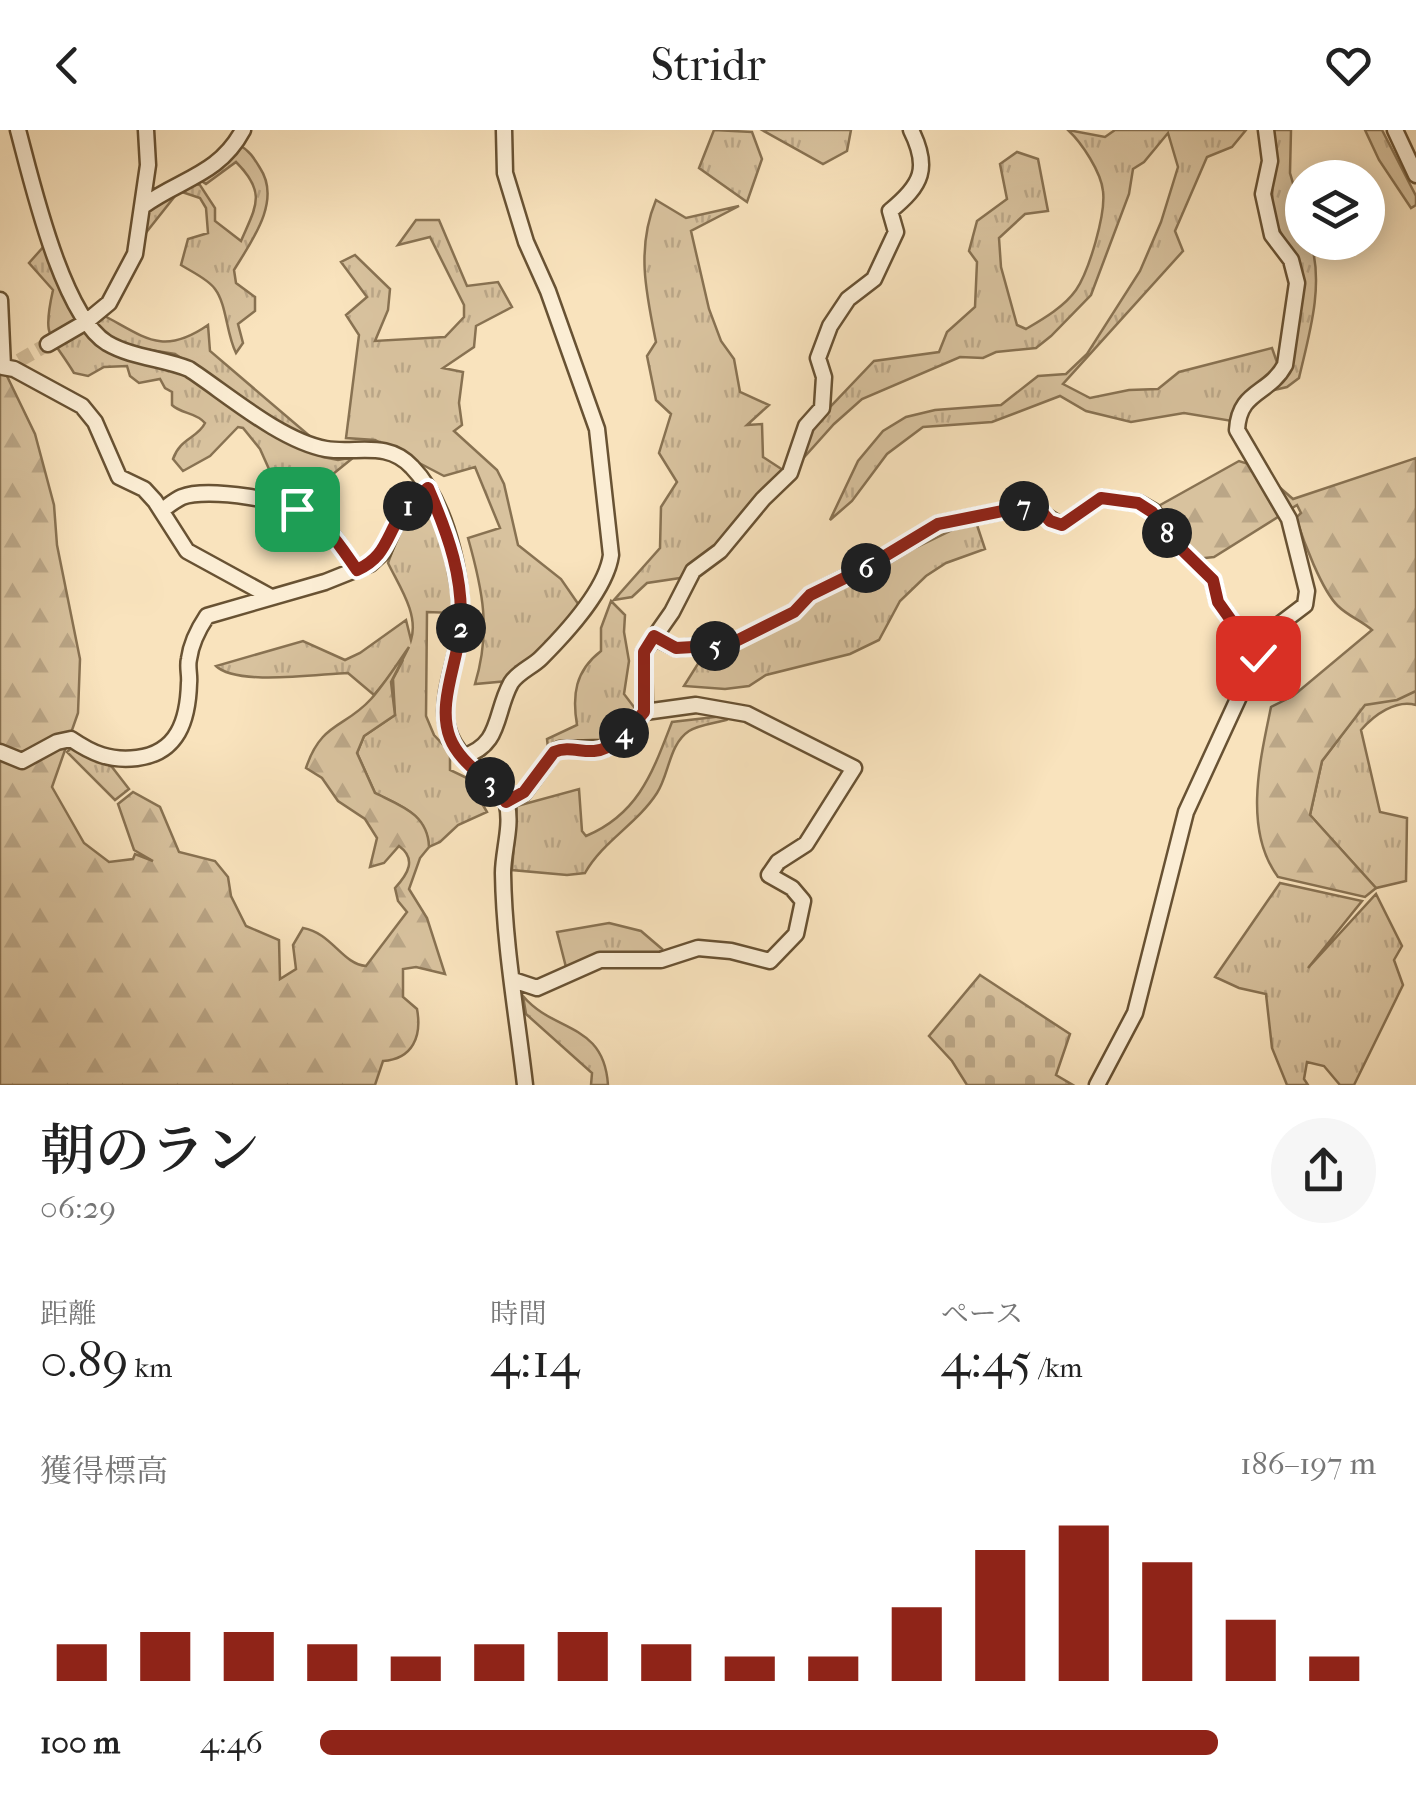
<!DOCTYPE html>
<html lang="ja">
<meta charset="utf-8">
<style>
body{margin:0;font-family:"IM FELL French Canon","Noto Serif JP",serif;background:#f6f6f6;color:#222;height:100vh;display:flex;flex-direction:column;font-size:38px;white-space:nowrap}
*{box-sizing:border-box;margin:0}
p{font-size:32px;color:#767676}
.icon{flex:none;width:55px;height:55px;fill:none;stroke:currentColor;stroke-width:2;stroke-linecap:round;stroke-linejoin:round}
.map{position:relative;height:955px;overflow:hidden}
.side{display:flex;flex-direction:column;background:#fff;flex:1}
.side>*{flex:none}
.fabs{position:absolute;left:1285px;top:30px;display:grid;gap:20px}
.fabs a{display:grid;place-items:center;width:100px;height:100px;border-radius:50%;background:#fff;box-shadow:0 5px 25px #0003;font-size:50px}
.pin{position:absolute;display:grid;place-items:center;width:85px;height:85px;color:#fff;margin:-42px;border-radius:20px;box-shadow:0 5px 15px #0006}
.km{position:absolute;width:50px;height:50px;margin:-25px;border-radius:50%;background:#222;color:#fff;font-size:28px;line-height:50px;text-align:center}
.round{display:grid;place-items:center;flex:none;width:105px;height:105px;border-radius:52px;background:#f6f6f6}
.summary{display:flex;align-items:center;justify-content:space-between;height:170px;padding:0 40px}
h1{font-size:55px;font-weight:600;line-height:75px}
.figures{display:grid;grid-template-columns:repeat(3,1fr);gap:15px;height:170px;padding:10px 40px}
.figures div{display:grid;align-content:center}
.figures b{font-size:50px;font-weight:600}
.figures small{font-size:28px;font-weight:400}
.figures p{font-size:28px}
.chart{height:280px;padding:20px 40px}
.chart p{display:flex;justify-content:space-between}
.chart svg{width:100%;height:180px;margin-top:10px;stroke:#8f2418;stroke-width:6}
ul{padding:0 40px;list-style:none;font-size:32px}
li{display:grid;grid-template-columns:160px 120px 1fr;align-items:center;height:75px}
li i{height:25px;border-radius:12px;background:#8f2418}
header{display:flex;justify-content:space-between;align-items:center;height:130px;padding:0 40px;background:#fff;font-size:45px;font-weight:600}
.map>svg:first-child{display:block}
</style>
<header><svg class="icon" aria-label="back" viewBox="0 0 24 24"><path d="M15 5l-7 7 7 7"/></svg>Stridr<svg class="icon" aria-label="heart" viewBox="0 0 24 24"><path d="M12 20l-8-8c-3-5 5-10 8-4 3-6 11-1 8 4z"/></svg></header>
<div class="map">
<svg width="1416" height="955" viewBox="0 0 1416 955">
<defs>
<pattern id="grass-tufts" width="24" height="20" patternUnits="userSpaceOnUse" patternTransform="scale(2.5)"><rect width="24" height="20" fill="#d8c29e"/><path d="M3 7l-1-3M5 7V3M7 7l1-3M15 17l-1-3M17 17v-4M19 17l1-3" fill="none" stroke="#baa687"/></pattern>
<pattern id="forest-firs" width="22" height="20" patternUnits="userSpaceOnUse" patternTransform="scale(2.5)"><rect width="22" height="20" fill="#d8c29e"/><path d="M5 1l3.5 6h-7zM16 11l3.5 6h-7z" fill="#baa687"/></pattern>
<pattern id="cemetery-stones" width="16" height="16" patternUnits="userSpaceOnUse" patternTransform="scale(2.5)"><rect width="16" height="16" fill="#d8c29e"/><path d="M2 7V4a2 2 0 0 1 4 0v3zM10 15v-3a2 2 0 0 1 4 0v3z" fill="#baa687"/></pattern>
</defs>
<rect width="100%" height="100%" fill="#f9e3bd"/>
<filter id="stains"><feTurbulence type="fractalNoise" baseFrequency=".002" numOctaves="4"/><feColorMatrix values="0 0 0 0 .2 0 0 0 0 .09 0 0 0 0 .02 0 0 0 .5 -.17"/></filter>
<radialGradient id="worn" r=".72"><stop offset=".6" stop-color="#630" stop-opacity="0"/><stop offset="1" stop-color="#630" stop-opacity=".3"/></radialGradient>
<path fill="url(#grass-tufts)" stroke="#887252" stroke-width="2.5" d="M 714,0 L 752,2 L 762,29 L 747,72 L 699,38 Z
M 762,0 L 851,0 L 847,21 L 823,34 Z
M 1068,0 L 1105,7 L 1115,0 L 1246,0 L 1232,17 L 1207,27 L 1175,101 L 1183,121 L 1063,254 L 1090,268 L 1129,260 L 1158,259 L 1179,242 L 1272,218 L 1280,241 L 1238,292 L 1184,283 L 1131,292 L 1086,281 L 1060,266 L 992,292 L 923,297 L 887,324 L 852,371 L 830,390 L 858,331 L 883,301 L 906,287 L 935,280 L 1001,275 L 1038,246 L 1066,244 L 1087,224 L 1140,141 L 1161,92 L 1178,37 L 1168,3 L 1144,32 L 1133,39 L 1129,64 L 1091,165 L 1051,206 L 1036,218 L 996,222 L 983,228 L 960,227 L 862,269 L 834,294 L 799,333 L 814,294 L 874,231 L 939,222 L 947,202 L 975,177 L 977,132 L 969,121 L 977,91 L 1007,69 L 1000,34 L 1017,22 L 1038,29 L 1048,81 L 1025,84 L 999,108 L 1001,137 L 1017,195 L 1026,199 C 1043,189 1064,177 1076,160 C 1089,141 1106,84 1103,61 C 1101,42 1082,13 1068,0 Z
M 1272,0 L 1291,0 L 1290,43 L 1302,84 L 1302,112 L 1311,113 C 1324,156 1309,205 1299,248 L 1287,257 L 1261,263 L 1284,248 L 1293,225 L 1303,156 L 1297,133 L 1272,86 Z
M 1365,0 L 1382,0 L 1416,66 L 1416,75 L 1411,78 L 1379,30 Z
M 239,15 C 249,20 254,28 260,38 C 282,71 251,112 234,140 L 236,153 L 255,167 L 255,181 L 238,194 L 243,213 L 236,223 C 226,203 227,175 215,159 C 208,149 192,142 181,135 L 188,109 L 208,103 L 206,78 L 200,68 L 179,61 L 141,109 L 151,75 L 188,52 L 200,55 L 215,78 L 215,91 L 241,111 C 256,76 267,63 236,32 L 206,54 L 200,50 Z
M 656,70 L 686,88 L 739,76 L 691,101 L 709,179 L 721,211 L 734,229 L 740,262 L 769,275 L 747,295 L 762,294 L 763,327 L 786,342 L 739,398 L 700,428 L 680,448 L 647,453 L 632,467 L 614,470 L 660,418 L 661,377 L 677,352 L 659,323 L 671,284 L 656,270 L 647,226 L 656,212 C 646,163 636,118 656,70 Z
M 416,90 L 439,90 L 467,156 L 498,152 L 512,177 L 476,196 L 474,217 L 443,238 L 463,242 L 459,273 L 462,295 L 454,301 L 497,340 L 504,354 L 518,415 L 561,449 L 581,478 L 562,501 L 508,551 L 475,554 C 491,501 483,461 468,408 L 500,398 L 475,337 L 444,346 L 375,310 L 346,308 L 359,205 L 346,185 L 367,167 L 341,132 L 355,125 L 390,159 L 388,180 L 375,211 L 445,207 L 464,187 L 464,175 L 430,107 L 398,115 Z
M 45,115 L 81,199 L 99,215 L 127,229 L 168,234 L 323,327 L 338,330 L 354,327 L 322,353 L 294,369 L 273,348 L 260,319 L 243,298 L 238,297 L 210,326 L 183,341 L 173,329 C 180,308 198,308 205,293 C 196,282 181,284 172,275 L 172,262 L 165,258 L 160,249 L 139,253 L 130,246 L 127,236 L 104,237 L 88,246 L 74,243 C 50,204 42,209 53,160 L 29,133 Z
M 103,185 C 146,208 163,226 208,195 L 210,221 L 312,308 L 292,302 L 175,224 L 125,216 L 89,196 Z
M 423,362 L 444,422 L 455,483 L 427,482 L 426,586 L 434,605 L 450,622 L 450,640 L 467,648 L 487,682 L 458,695 L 440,712 L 429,717 C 426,684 402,676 375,663 L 357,623 L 364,606 L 395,585 L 393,549 L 403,530 L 374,565 L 348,543 C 318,544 236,556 216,536 L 303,511 L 345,530 L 360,523 L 406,490 L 411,510 C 419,484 399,456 388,433 L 404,388 Z
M 975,389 L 985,419 L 946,433 L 926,446 L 900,471 L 879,510 L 850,524 L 766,545 L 749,556 L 725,559 L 684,556 L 704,524 L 734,517 L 814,467 Z
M 611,471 L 625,485 L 624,502 L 629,531 L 624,564 L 637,581 C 624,593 607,615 589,615 C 572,615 564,611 548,618 L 547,609 L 577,595 C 572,565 575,541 601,521 L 601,498 Z
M 1416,560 L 1416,575 C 1396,569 1374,585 1361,600 L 1380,682 L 1407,688 L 1406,751 L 1376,758 L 1310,685 L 1322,631 L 1365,574 Z
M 723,586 L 726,590 C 715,593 698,595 689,601 C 669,614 669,645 657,663 C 637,694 603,711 585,743 L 567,745 L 512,740 L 517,676 L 579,659 L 582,701 L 586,706 C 639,684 653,641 672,592 Z
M 74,615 L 112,637 L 129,659 L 115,670 L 67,622 Z
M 1280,753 L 1362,771 L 1308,838 L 1376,764 L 1402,816 L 1394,830 L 1403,855 L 1354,955 L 1340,955 L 1324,936 L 1307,932 L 1304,949 L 1308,955 L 1287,955 L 1272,918 L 1266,864 L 1239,858 L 1215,847 Z
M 609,793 L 641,801 L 662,819 L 657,825 L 567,841 L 557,802 Z
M 523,866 C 554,903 604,892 608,955 L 591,955 L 592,943 L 526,884 Z"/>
<path fill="url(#forest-firs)" stroke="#887252" stroke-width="2.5" d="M 5,242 L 35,304 L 54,375 L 57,415 L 80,529 L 78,583 L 52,657 L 84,713 L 109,732 L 133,729 L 135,724 L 153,731 L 134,720 L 118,674 L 133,662 L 160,677 L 179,722 L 215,731 L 228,747 L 231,766 L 246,796 L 279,810 L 280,849 L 296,839 L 293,815 L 303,798 C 332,803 342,834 366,836 L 407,782 L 398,771 L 395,758 C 408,744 417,729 399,716 L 384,733 L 370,737 L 377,708 L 365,689 L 338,671 L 322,648 L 306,638 C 321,592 345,598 371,569 C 385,553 397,534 409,517 L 391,552 L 395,585 L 364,606 L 357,623 L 375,663 C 401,676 428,684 429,717 L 420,728 L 409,759 L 427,788 L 445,844 L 416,837 L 403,839 L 403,867 L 417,879 C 422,906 413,929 383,931 L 375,955 L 0,955 L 0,244 Z
M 1416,328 L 1416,561 L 1397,570 L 1365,575 L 1322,631 L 1310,685 L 1376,758 L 1365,767 L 1278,747 C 1243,700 1260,630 1271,577 L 1293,566 L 1372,500 C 1362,491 1348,486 1338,476 C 1322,461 1303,410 1296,388 L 1301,383 L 1297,375 L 1214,427 L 1196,429 L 1153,379 L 1239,331 L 1255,336 L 1293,369 Z"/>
<path fill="url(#cemetery-stones)" stroke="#887252" stroke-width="2.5" d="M 980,845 L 1070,904 L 1056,945 L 1073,955 L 967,955 L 952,931 L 929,906 Z"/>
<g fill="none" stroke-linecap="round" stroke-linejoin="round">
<path stroke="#d2bc98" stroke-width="14" stroke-dasharray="14 7" stroke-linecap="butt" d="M 1,241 L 48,214"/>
<defs>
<path id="minor" d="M 18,0 C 32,52 62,185 107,213 C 133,228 162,228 189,239 C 227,264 281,311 326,319 C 357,324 387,310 412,337 C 448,374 467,459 459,509 C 455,533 442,566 446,591 C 453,636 498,642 507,675 C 512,696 503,722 503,743 C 504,814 517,885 525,955
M 1395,0 L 1416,45
M 143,76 C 180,49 219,45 243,0
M 0,170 L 3,237 L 14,239 L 82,276 L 95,292 L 119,347 L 144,359 L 155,371 L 187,421 L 271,467
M 48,214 L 86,192 L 109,173 L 135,124 L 148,35 L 146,0
M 162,380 C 168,376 175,370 182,367 C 207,357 290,370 312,386 C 331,399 344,422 357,440
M 654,507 L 676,518 L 728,515 L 794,482 L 810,465 L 876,432 L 938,394 L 1027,376 C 1042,380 1048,390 1062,395 L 1101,368 L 1139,373 L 1153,381 L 1172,410 L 1213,450 L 1218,472 L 1258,528
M 0,622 L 22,631 L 57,612 L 71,609 C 93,624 110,631 137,628 C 178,623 188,590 189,553 C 190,545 187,537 189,529 C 191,514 199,498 207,486 L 325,452 L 370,434 L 383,422 L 398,388 L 428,358
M 462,627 C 502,615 494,584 511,553 C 518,542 532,537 541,528 C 567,502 606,460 611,425 L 597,299 L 548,161 L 526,112 L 505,43 L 504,0
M 506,672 L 524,663 L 554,622 L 560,619 L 606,618 L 645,582 L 644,522 L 672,482 L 693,441 L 720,421 L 763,369 L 790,343 L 806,296 L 822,278 L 824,247 L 818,228 L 830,196 L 848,169 L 874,149 L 896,102 L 890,81 C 922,55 930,38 911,0
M 513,850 L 537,858 L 600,830 L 661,830 L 698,818 L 731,821 L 770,831 L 796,804 L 803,771 L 792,758 L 769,745 L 778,732 L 806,714 L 854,638 L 747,584 L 696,575 L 645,582
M 1097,955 L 1135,883 L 1186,682 L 1261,519 L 1276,497 L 1305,475 L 1307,461 L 1289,389 L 1237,300 C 1239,260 1269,265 1285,235 L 1297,153 L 1291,130 L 1272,105 L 1263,64 L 1270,31 L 1266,0"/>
</defs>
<use href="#minor" stroke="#685233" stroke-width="19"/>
<use href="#minor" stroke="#fbedd4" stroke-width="14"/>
</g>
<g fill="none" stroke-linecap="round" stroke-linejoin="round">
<defs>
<path id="route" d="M 297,379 C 325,390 340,416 357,440 C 383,428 385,412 398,389 C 405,377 417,367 428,358 C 448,404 465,450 460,501 C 457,534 437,575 450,608 C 460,634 490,649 506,672 L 524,662 L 554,622 C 568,616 580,622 594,621 C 614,620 632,596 644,582 L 644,522 L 654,506 L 676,518 L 728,515 L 794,482 L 810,465 L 865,438 L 938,394 L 1027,376 L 1040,380 L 1050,391 L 1062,395 L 1101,368 L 1138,373 L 1152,382 L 1172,410 L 1213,450 L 1218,472 L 1258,528"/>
</defs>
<use href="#route" stroke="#fff" stroke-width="20"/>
<use href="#route" stroke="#8f2418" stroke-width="12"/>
</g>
<rect width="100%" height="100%" filter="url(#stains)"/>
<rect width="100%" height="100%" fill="url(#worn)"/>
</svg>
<div class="fabs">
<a><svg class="icon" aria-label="layers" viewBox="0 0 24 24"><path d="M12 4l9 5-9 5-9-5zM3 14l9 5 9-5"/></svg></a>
</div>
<div class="pin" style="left:297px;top:379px;background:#1e9e55"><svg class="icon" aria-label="arrive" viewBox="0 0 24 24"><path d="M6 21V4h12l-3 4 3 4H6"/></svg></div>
<div class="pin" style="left:1258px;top:528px;background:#d93025"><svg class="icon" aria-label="check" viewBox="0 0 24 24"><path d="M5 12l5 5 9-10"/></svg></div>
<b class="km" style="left:408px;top:376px">1</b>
<b class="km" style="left:461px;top:498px">2</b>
<b class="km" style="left:490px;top:652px">3</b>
<b class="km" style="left:624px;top:603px">4</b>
<b class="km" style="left:715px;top:516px">5</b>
<b class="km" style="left:866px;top:438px">6</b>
<b class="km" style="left:1024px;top:376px">7</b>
<b class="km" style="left:1167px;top:403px">8</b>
</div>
<section class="side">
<div class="summary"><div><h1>朝のラン</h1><p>06:29</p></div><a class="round"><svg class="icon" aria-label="share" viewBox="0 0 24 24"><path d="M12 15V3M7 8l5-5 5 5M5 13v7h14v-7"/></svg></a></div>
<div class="figures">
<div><p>距離</p><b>0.89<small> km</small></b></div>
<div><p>時間</p><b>4:14</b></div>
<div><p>ペース</p><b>4:45<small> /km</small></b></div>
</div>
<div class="chart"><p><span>獲得標高</span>186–197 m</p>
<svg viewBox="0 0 160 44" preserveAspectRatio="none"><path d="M5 44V35M15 44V32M25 44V32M35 44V35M45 44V38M55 44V35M65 44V32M75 44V35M85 44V38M95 44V38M105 44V26M115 44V12M125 44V6M135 44V15M145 44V29M155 44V38"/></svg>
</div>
<ul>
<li><b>100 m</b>4:46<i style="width:85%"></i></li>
</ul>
</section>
